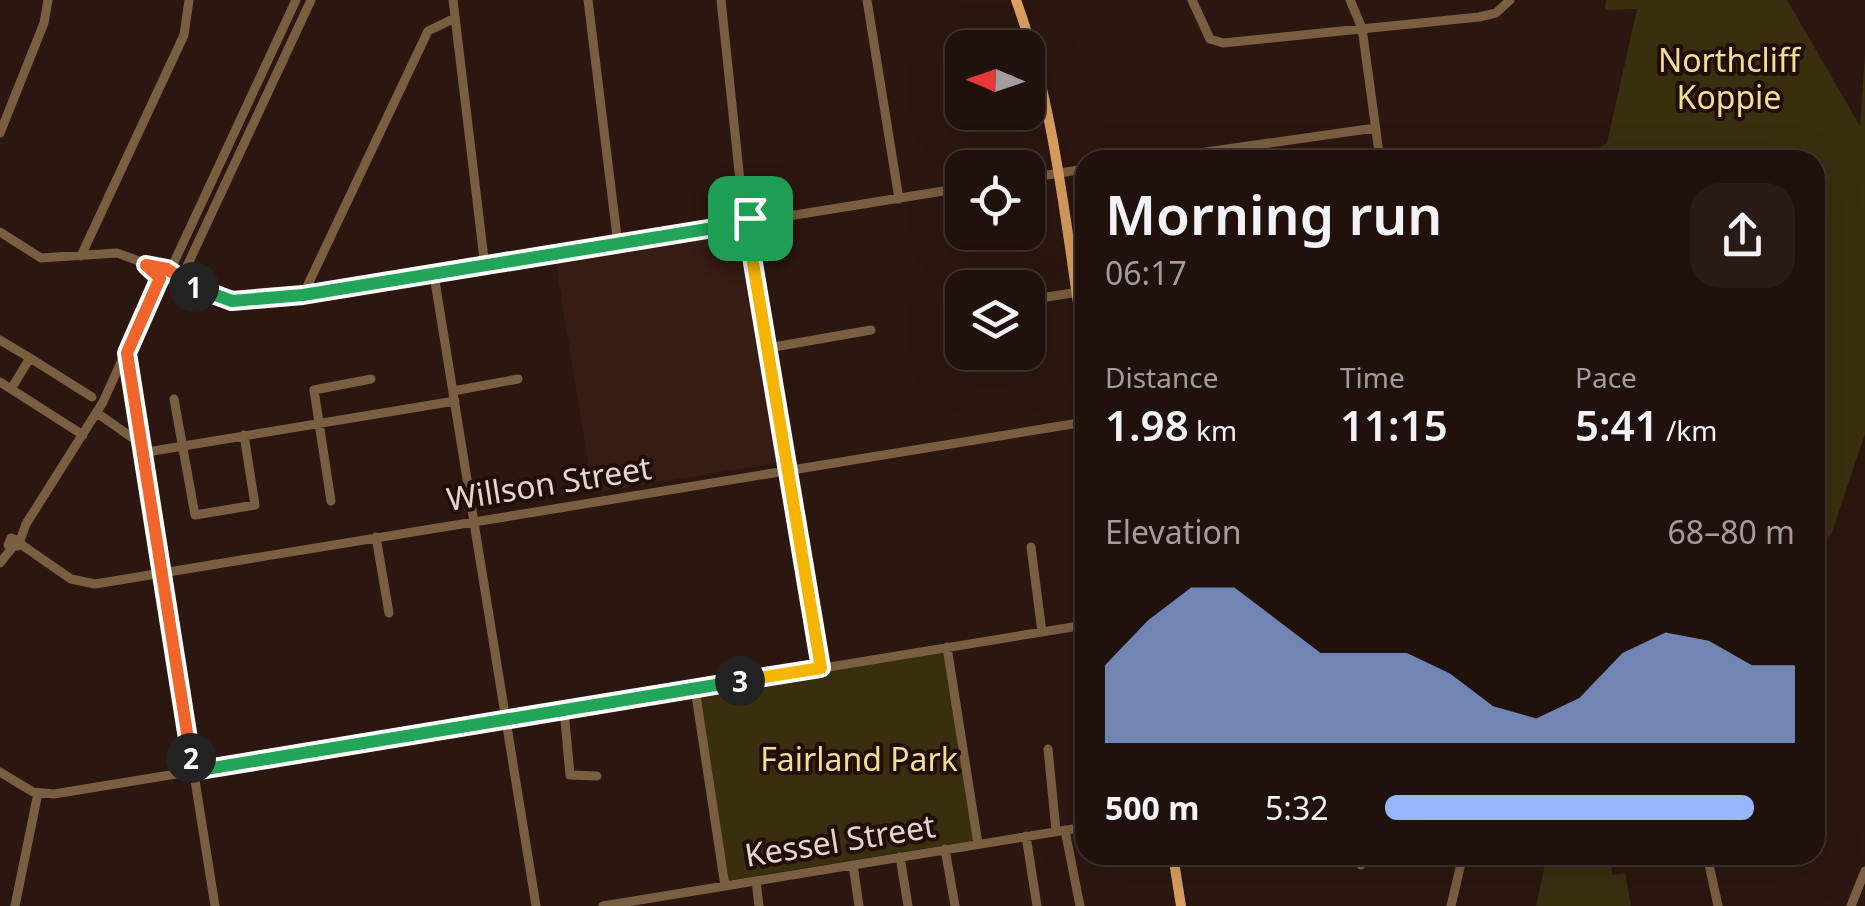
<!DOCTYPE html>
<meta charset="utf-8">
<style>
body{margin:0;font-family:"Noto Sans",sans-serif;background:#281a15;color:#f1f3f6;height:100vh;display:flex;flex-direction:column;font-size:38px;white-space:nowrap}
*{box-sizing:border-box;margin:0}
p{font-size:32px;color:#a29d9d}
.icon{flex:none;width:55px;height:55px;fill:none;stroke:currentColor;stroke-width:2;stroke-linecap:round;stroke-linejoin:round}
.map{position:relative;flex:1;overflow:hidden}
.drawer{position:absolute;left:1075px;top:150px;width:750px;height:715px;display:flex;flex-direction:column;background:#20110c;border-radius:30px;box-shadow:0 10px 40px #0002,0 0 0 2px #3d312d}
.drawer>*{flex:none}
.needle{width:65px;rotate:272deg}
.controls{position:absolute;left:945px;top:30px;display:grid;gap:20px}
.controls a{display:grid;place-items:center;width:100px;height:100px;border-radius:20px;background:#20110c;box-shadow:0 10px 40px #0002,0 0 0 2px #3d312d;font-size:50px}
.pin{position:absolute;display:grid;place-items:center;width:85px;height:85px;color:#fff;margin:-42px;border-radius:20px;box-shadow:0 5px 15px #0006}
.km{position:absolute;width:50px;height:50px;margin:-25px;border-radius:50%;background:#222;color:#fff;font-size:28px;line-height:50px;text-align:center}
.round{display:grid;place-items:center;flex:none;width:105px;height:105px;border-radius:30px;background:#281a15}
.headline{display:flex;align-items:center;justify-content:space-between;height:170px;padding:0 30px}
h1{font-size:55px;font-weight:600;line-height:75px}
.figures{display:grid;grid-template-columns:repeat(3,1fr);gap:15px;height:170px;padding:10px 30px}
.figures div{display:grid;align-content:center}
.figures b{font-size:42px;font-weight:600}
.figures small{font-size:28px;font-weight:400}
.figures p{font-size:28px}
.chart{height:280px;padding:20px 30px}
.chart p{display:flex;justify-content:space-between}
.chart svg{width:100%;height:180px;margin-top:10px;fill:#94b7fd;opacity:.7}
ul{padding:0 30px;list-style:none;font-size:32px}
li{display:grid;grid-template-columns:160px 120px 1fr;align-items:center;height:75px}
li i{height:25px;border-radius:12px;background:#94b7fd}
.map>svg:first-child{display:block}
</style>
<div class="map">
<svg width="1865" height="906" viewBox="0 0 1865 906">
<rect width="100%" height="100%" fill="#2b1710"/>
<path fill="#371c13" d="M 747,232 L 781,462 L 593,493 L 556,264 Z"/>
<path fill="#382f0f" d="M 1606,0 L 1787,0 L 1860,126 L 1865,55 L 1865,434 L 1831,535 L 1815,544 L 1815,160 L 1599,160 L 1594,151 L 1607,143 L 1637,9 L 1605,10 Z
M 945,647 L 977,840 L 725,881 L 697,687 Z
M 1547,855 L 1611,855 L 1612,875 L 1625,873 L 1631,906 L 1536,906 Z"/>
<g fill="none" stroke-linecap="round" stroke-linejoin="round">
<path stroke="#7a5e41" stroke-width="9" d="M 453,0 L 485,267
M 588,0 L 618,245
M 721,0 L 744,219
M 867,0 L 899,199
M 1192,0 L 1210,39 L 1223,43 L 1479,17 L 1496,13 L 1510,0
M 1350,0 L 1362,28 L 1380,160
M 0,133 L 44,23 L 48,0
M 1150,160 L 1375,128
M 1028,178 L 1085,169
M 752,220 L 751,228 L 743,227 L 746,218 L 770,219 L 962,188
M 751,228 L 821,667
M 0,232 L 41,258 L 117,253 L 161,269
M 81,256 L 184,35 L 189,0
M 170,271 L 296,0
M 434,275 L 536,906
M 167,279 L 227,300 L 303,295 L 743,227
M 180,281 L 311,0
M 303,295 L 428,31 L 455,18
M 1028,300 L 1085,291
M 0,340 L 30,358 L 11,389
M 768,348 L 871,330
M 127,353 L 215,906
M 30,358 L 92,397
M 0,382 L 83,435
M 453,391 L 518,379
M 174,399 L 195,515 L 255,505 L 244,435
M 97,413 L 137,441
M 141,453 L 455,401
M 331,501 L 314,390 L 371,379
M 376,537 L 389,613
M 18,541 L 11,538 L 8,545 L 18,546 L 26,524 L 103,402 L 159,278
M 19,543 L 71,579 L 95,584 L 1085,422
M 1031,547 L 1042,632
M 0,563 L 12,548
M 947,647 L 978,844
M 695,689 L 725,886
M 564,710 L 570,775 L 597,776
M 1048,749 L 1056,831
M 0,772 L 33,792 L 54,794 L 1085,625
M 1065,830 L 1080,906
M 1026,836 L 1037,906
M 945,849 L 955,906
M 1359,855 L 1361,865
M 1707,855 L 1718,906
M 900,857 L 908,906
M 853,865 L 859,906
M 756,881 L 759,906
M 15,906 L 38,793
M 603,906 L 1085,827
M 1451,906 L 1463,855
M 1851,906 L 1865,871"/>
<path stroke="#da9f61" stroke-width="10" d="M 1016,0 C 1056,110 1066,232 1085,348
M 1173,855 L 1181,906"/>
</g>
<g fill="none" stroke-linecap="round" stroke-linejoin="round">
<defs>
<path id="split-1" d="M 194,287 L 232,301 L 303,295 L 726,226 L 750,218"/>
<path id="split-2" d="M 191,758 L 127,353 L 160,278 L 146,265 L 167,269 L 194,287"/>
<path id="split-3" d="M 191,758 L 194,771 L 740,681"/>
<path id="split-4" d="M 740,681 L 821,668 L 750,245 L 750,218"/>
</defs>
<use href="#split-1" stroke="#fff" stroke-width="20"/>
<use href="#split-2" stroke="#fff" stroke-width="20"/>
<use href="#split-3" stroke="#fff" stroke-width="20"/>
<use href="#split-4" stroke="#fff" stroke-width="20"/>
<use href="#split-1" stroke="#22a559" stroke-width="12"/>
<use href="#split-2" stroke="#f0652b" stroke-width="12"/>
<use href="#split-3" stroke="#22a559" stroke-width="12"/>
<use href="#split-4" stroke="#f5b400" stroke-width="12"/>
</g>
<g text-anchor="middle" stroke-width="8" stroke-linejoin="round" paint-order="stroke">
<g font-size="32" fill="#f4de95" stroke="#210e08">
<text x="1729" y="72">Northcliff<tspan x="1729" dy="37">Koppie</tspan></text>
<text x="859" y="771">Fairland Park</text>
</g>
<g font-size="32" fill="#e3d5d0" stroke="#210e08">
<text transform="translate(549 484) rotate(-9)" y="11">Willson Street</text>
<text transform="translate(840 841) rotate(-9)" y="11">Kessel Street</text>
</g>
</g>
</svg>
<div class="controls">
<a><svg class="needle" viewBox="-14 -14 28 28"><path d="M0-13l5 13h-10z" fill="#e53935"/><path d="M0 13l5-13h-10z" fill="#a29d9d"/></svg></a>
<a><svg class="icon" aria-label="locate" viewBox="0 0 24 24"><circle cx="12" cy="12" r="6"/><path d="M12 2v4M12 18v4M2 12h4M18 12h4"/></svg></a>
<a><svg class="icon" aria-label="layers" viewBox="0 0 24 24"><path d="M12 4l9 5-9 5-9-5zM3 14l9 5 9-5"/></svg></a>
</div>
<div class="pin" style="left:750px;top:218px;background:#1e9e55"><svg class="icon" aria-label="arrive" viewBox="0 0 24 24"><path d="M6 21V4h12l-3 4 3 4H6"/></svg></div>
<b class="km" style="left:194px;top:287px">1</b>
<b class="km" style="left:191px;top:758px">2</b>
<b class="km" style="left:740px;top:681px">3</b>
<section class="drawer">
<div class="headline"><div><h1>Morning run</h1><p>06:17</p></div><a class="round"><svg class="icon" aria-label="share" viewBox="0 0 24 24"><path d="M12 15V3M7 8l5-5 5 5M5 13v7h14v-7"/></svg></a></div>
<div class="figures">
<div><p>Distance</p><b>1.98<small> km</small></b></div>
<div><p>Time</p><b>11:15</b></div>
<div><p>Pace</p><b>5:41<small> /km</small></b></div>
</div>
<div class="chart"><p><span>Elevation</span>68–80 m</p>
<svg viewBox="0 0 160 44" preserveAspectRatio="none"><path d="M0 44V25L10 14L20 6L30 6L40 14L50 22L60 22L70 22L80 27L90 35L100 38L110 33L120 22L130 17L140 19L150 25L160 25V44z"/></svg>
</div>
<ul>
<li><b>500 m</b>5:32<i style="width:90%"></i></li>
</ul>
</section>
</div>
